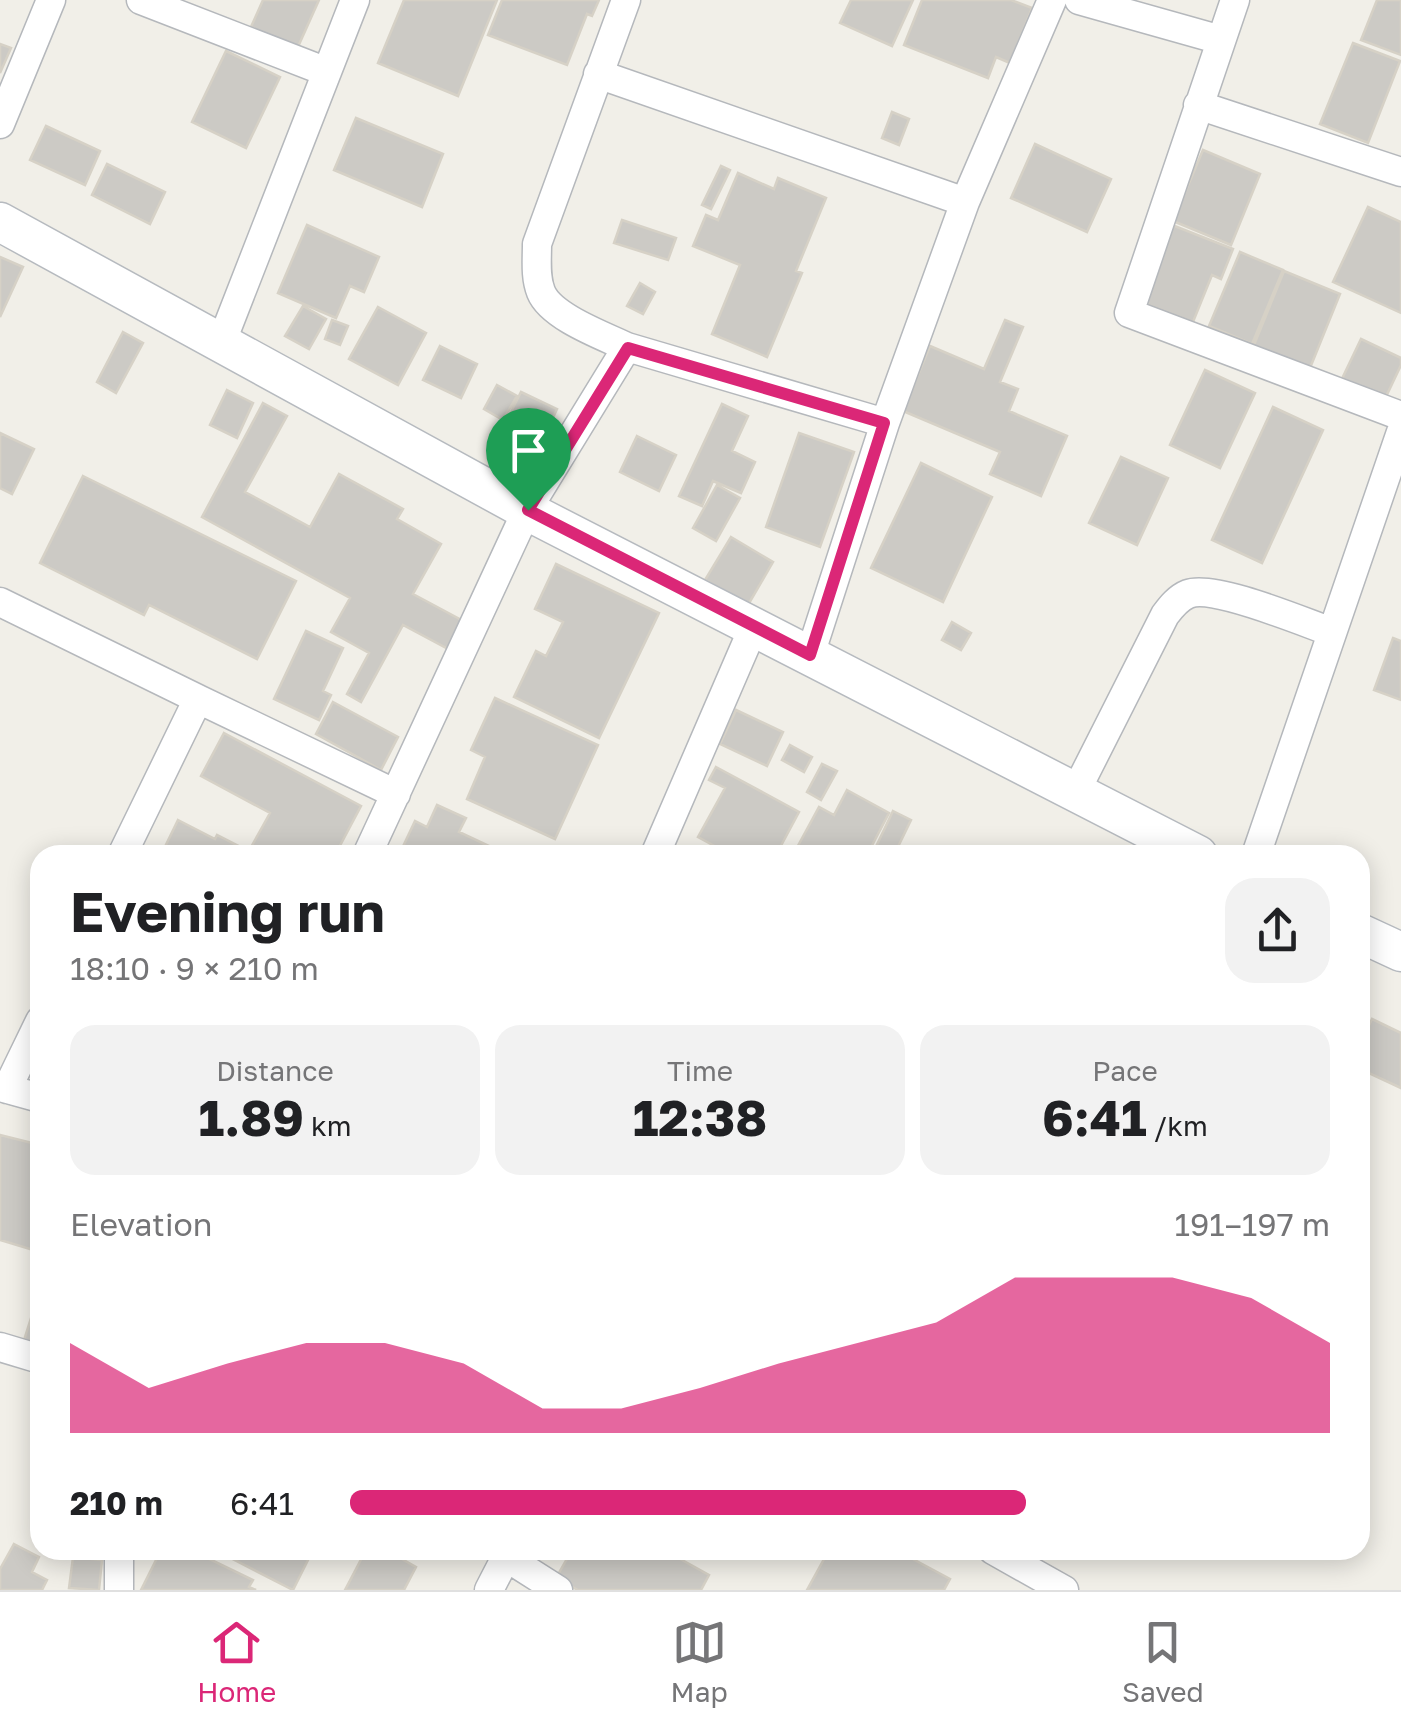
<!DOCTYPE html>
<meta charset="utf-8">
<style>
body{margin:0;font-family:"Golos Text",sans-serif;background:#f2f2f2;color:#202124;height:100vh;display:flex;flex-direction:column;font-size:38px;white-space:nowrap}
*{box-sizing:border-box;margin:0}
p{font-size:32px;color:#757577}
.icon{flex:none;width:55px;height:55px;fill:none;stroke:currentColor;stroke-width:2;stroke-linecap:round;stroke-linejoin:round}
.map{position:relative;flex:1;overflow:hidden}
.panel{position:absolute;left:30px;top:845px;width:1340px;height:715px;display:flex;flex-direction:column;background:#fff;border-radius:30px;box-shadow:0 5px 25px #0003}
.panel>*{flex:none}
.pin{position:absolute;display:grid;place-items:center;width:85px;height:85px;color:#fff;margin:-102px -42px;border-radius:50% 50% 50% 0;rotate:-45deg;box-shadow:0 0 10px #0007}
.pin .icon{rotate:45deg}
.round{display:grid;place-items:center;flex:none;width:105px;height:105px;border-radius:30px;background:#f2f2f2}
.head{display:flex;align-items:center;justify-content:space-between;height:170px;padding:0 40px}
h1{font-size:55px;font-weight:700;line-height:75px}
.figures{display:grid;grid-template-columns:repeat(3,1fr);gap:15px;height:170px;padding:10px 40px}
.figures div{display:grid;align-content:center;border-radius:25px;background:#f2f2f2;text-align:center}
.figures b{font-size:50px;font-weight:700}
.figures small{font-size:28px;font-weight:400}
.figures p{font-size:28px}
.chart{height:280px;padding:20px 40px}
.chart p{display:flex;justify-content:space-between}
.chart svg{width:100%;height:180px;margin-top:10px;fill:#db2777;opacity:.7}
ul{padding:0 40px;list-style:none;font-size:32px}
li{display:grid;grid-template-columns:160px 120px 1fr;align-items:center;height:75px}
li i{height:25px;border-radius:12px;background:#db2777}
.tabs{display:flex;justify-content:space-around;align-items:center;height:140px;border-top:2px solid #e0e0e0;background:#fff;font-size:28px;color:#757577}
.tabs a{display:grid;justify-items:center;gap:5px}
.tabs .current{color:#db2777}
.map>svg:first-child{display:block}
</style>
<div class="map">
<svg width="1401" height="1590" viewBox="0 0 1401 1590">
<rect width="100%" height="100%" fill="#f1efe8"/>
<path fill="#cccac5" stroke="#d6d1c6" stroke-width="2.5" d="M 263,0 L 319,0 L 297,49 L 251,27 Z
M 404,0 L 497,0 L 458,96 L 378,63 Z
M 502,0 L 599,0 L 592,16 L 587,14 L 567,65 L 488,35 Z
M 851,0 L 913,0 L 892,46 L 840,23 Z
M 922,0 L 1011,0 L 1032,8 L 1010,63 L 996,57 L 988,78 L 904,45 Z
M 1377,0 L 1401,0 L 1401,55 L 1361,40 Z
M 1353,43 L 1400,61 L 1368,143 L 1320,124 Z
M 0,44 L 11,48 L 0,73 Z
M 226,51 L 280,77 L 246,148 L 192,122 Z
M 892,112 L 909,119 L 899,145 L 882,138 Z
M 356,118 L 443,154 L 422,207 L 334,170 Z
M 46,126 L 100,151 L 85,185 L 30,160 Z
M 1035,144 L 1111,179 L 1087,232 L 1011,198 Z
M 1203,150 L 1260,174 L 1231,245 L 1173,221 Z
M 107,164 L 165,192 L 150,224 L 92,195 Z
M 721,166 L 730,170 L 711,209 L 702,205 Z
M 738,173 L 774,189 L 778,178 L 826,198 L 796,271 L 802,273 L 767,357 L 712,334 L 740,265 L 693,246 L 706,215 L 718,220 Z
M 1368,207 L 1401,222 L 1401,313 L 1333,282 Z
M 622,220 L 676,238 L 668,260 L 614,243 Z
M 307,225 L 379,257 L 364,292 L 350,286 L 336,318 L 278,293 Z
M 1172,225 L 1233,249 L 1221,279 L 1212,275 L 1193,322 L 1141,302 Z
M 1240,252 L 1283,270 L 1252,344 L 1209,326 Z
M 0,257 L 23,267 L 0,317 Z
M 1284,271 L 1340,294 L 1310,368 L 1254,345 Z
M 640,283 L 655,292 L 643,314 L 627,306 Z
M 303,306 L 326,319 L 309,349 L 285,336 Z
M 378,307 L 426,333 L 398,385 L 349,359 Z
M 332,320 L 348,326 L 340,345 L 325,339 Z
M 1005,320 L 1023,327 L 1000,382 L 1018,389 L 1009,411 L 1067,436 L 1041,496 L 990,474 L 1000,452 L 903,411 L 930,346 L 984,369 Z
M 123,332 L 143,343 L 116,393 L 97,382 Z
M 1361,339 L 1401,358 L 1401,365 L 1383,403 L 1340,383 Z
M 440,346 L 477,364 L 461,398 L 423,380 Z
M 1205,370 L 1255,393 L 1220,468 L 1170,445 Z
M 497,385 L 517,396 L 503,420 L 484,409 Z
M 227,390 L 253,403 L 237,438 L 210,425 Z
M 521,392 L 557,409 L 542,441 L 505,424 Z
M 263,403 L 287,416 L 245,492 L 310,527 L 339,474 L 403,509 L 397,519 L 441,544 L 413,594 L 467,623 L 452,651 L 403,625 L 361,702 L 347,694 L 369,653 L 331,632 L 350,598 L 202,517 Z
M 722,404 L 748,416 L 732,451 L 755,462 L 741,493 L 713,481 L 702,506 L 679,496 Z
M 1273,407 L 1323,430 L 1262,563 L 1212,540 Z
M 0,433 L 34,449 L 12,494 L 0,488 Z
M 799,433 L 854,452 L 820,547 L 766,527 Z
M 637,436 L 676,455 L 659,491 L 620,472 Z
M 1121,457 L 1168,478 L 1137,545 L 1089,523 Z
M 921,463 L 992,497 L 943,602 L 871,568 Z
M 83,476 L 296,581 L 257,659 L 149,605 L 144,615 L 40,563 Z
M 717,485 L 740,498 L 716,541 L 693,528 Z
M 731,537 L 773,562 L 748,605 L 705,580 Z
M 556,564 L 659,613 L 599,738 L 514,697 L 536,651 L 546,656 L 563,622 L 535,609 Z
M 952,622 L 971,633 L 961,650 L 942,640 Z
M 306,631 L 343,648 L 323,691 L 331,695 L 319,720 L 274,699 Z
M 1393,638 L 1401,641 L 1401,700 L 1374,690 Z
M 495,698 L 598,745 L 555,839 L 467,799 L 485,757 L 471,750 Z
M 333,702 L 398,737 L 381,770 L 316,734 Z
M 736,710 L 783,732 L 767,766 L 720,744 Z
M 224,733 L 361,806 L 335,855 L 261,855 L 250,849 L 270,813 L 201,776 Z
M 790,745 L 812,757 L 804,772 L 782,760 Z
M 822,764 L 837,771 L 821,800 L 807,792 Z
M 716,767 L 799,812 L 776,855 L 731,855 L 698,837 L 725,788 L 709,780 Z
M 847,790 L 889,813 L 867,855 L 793,855 L 819,807 L 834,815 Z
M 437,805 L 466,818 L 459,832 L 508,855 L 399,855 L 415,821 L 427,827 Z
M 893,811 L 911,820 L 894,855 L 872,855 Z
M 178,820 L 215,839 L 217,835 L 256,855 L 161,855 Z
M 1372,1019 L 1401,1033 L 1401,1088 L 1360,1069 L 1360,1044 Z
M 0,1135 L 40,1145 L 40,1252 L 0,1240 Z
M 40,1290 L 40,1344 L 24,1340 Z
M 14,1544 L 39,1557 L 32,1572 L 47,1580 L 42,1590 L 0,1590 L 0,1569 Z
M 161,1550 L 191,1550 L 253,1580 L 249,1587 L 256,1590 L 141,1590 Z
M 215,1550 L 313,1550 L 293,1590 Z
M 366,1550 L 386,1550 L 416,1567 L 404,1590 L 345,1590 Z
M 572,1550 L 664,1550 L 709,1575 L 701,1590 L 578,1590 L 556,1578 Z
M 829,1550 L 896,1550 L 950,1579 L 944,1590 L 807,1590 Z
M 73,1557 L 102,1560 L 99,1590 L 69,1588 Z"/>
<g fill="none" stroke-linecap="round" stroke-linejoin="round">
<defs>
<path id="street" d="M 141,0 L 327,72
M 1079,0 L 1221,40
M 1235,0 L 1129,313 L 1401,416
M 598,74 L 965,202
M 1198,105 L 1401,172
M 0,124 L 51,0
M 222,341 L 355,0
M 627,347 L 885,423
M 0,602 L 198,699 L 122,855
M 810,655 L 885,423 L 965,202 L 1052,0
M 198,699 L 396,794
M 1075,793 L 1165,615 C 1171,607 1178,598 1188,594 C 1214,584 1303,622 1332,632
M 367,855 L 527,510 L 627,347 C 604,336 551,317 541,292 C 535,277 537,260 537,244 L 626,0
M 655,855 L 754,626
M 1256,855 L 1401,432
M 0,1087 L 40,1098
M 7,1089 L 40,1021
M 0,1347 L 40,1359
M 993,1550 L 1064,1590
M 119,1590 L 119,1550
M 489,1590 L 506,1557 L 558,1590"/>
<path id="secondary" d="M 0,222 L 539,517 L 1198,855
M 1360,933 L 1401,952"/>
</defs>
<use href="#street" stroke="#b5b8bc" stroke-width="31"/>
<use href="#secondary" stroke="#b6babf" stroke-width="41"/>
<use href="#street" stroke="#fff" stroke-width="28"/>
<use href="#secondary" stroke="#fff" stroke-width="38"/>
</g>
<g fill="none" stroke-linecap="round" stroke-linejoin="round">
<defs>
<path id="route" d="M 628,348 L 884,423 L 810,655 L 528,510 Z"/>
</defs>
<use href="#route" stroke="#fff" stroke-width="20"/>
<use href="#route" stroke="#db2777" stroke-width="12"/>
</g>
</svg>
<div class="pin" style="left:528px;top:510px;background:#1e9e55"><svg class="icon" aria-label="arrive" viewBox="0 0 24 24"><path d="M6 21V4h12l-3 4 3 4H6"/></svg></div>
<section class="panel">
<div class="head"><div><h1>Evening run</h1><p>18:10 · 9 × 210 m</p></div><a class="round"><svg class="icon" aria-label="share" viewBox="0 0 24 24"><path d="M12 15V3M7 8l5-5 5 5M5 13v7h14v-7"/></svg></a></div>
<div class="figures">
<div><p>Distance</p><b>1.89<small> km</small></b></div>
<div><p>Time</p><b>12:38</b></div>
<div><p>Pace</p><b>6:41<small> /km</small></b></div>
</div>
<div class="chart"><p><span>Elevation</span>191–197 m</p>
<svg viewBox="0 0 160 44" preserveAspectRatio="none"><path d="M0 44V22L10 33L20 27L30 22L40 22L50 27L60 38L70 38L80 33L90 27L100 22L110 17L120 6L130 6L140 6L150 11L160 22V44z"/></svg>
</div>
<ul>
<li><b>210 m</b>6:41<i style="width:69%"></i></li>
</ul>
</section>
</div>
<nav class="tabs">
<a class="current"><svg class="icon" aria-label="home" viewBox="0 0 24 24"><path d="M3 11l9-7 9 7M6 9v11h12V9"/></svg>Home</a>
<a><svg class="icon" aria-label="map" viewBox="0 0 24 24"><path d="M3 6l6-2 6 2 6-2v14l-6 2-6-2-6 2zM9 4v14M15 6v14"/></svg>Map</a>
<a><svg class="icon" aria-label="saved" viewBox="0 0 24 24"><path d="M7 4h10v16l-5-4-5 4z"/></svg>Saved</a>
</nav>
